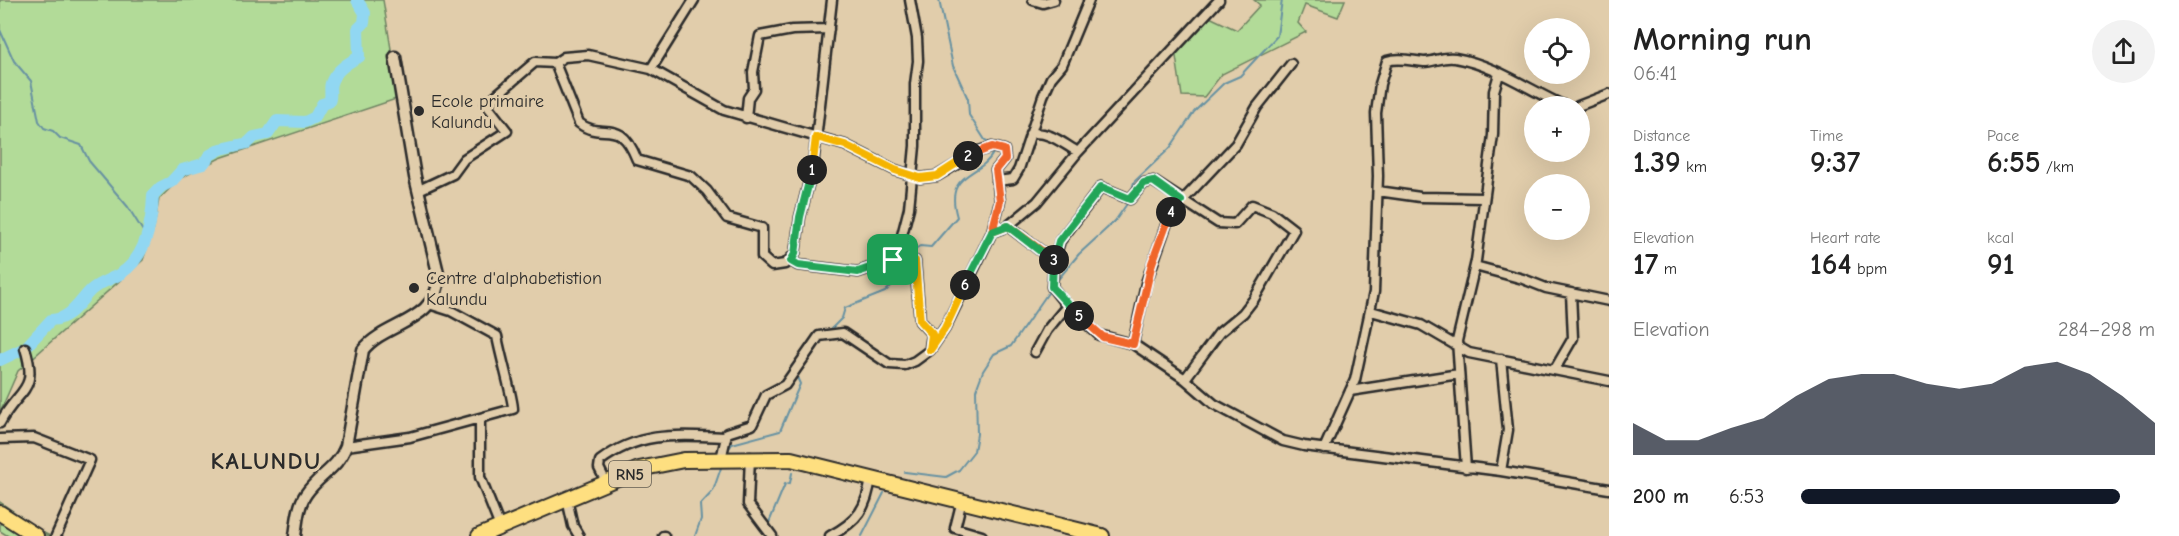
<!DOCTYPE html>
<meta charset="utf-8">
<style>
body{margin:0;font-family:"Comic Neue",sans-serif;background:#f2f2f2;color:#222;height:100vh;display:flex;flex-direction:column;font-size:22px;white-space:nowrap}
*{box-sizing:border-box;margin:0}
p{font-size:20px;color:#767676}
.icon{flex:none;width:33px;height:33px;fill:none;stroke:currentColor;stroke-width:2;stroke-linecap:round;stroke-linejoin:round}
.map{position:relative;flex:1;overflow:hidden}
.details{display:flex;flex-direction:column;background:#fff;width:570px}
.details>*{flex:none}
.buttons{position:absolute;left:1524px;top:18px;display:grid;gap:12px}
.buttons a{display:grid;place-items:center;width:66px;height:66px;border-radius:50%;background:#fff;box-shadow:0 6px 24px #0002;font-size:30px}
.pin{position:absolute;display:grid;place-items:center;width:51px;height:51px;color:#fff;margin:-26px;border-radius:12px;box-shadow:0 3px 9px #0006}
.km{position:absolute;width:30px;height:30px;margin:-15px;border-radius:50%;background:#222;color:#fff;font-size:16px;line-height:30px;text-align:center}
.round{display:grid;place-items:center;flex:none;width:63px;height:63px;border-radius:32px;background:#f2f2f2}
.overview{display:flex;align-items:center;justify-content:space-between;height:102px;padding:0 24px}
h1{font-size:33px;font-weight:700;line-height:45px}
.stats{display:grid;grid-template-columns:repeat(3,1fr);gap:9px;height:102px;padding:6px 24px}
.stats div{display:grid;align-content:center}
.stats b{font-size:30px;font-weight:700}
.stats small{font-size:16px;font-weight:400}
.stats p{font-size:16px}
.chart{height:168px;padding:12px 24px}
.chart p{display:flex;justify-content:space-between}
.chart svg{width:100%;height:108px;margin-top:6px;fill:#111827;opacity:.7}
ul{padding:0 24px;list-style:none;font-size:20px}
li{display:grid;grid-template-columns:96px 72px 1fr;align-items:center;height:45px}
li i{height:15px;border-radius:8px;background:#111827}
main{display:flex;flex:1;min-height:0}
.map>svg:first-child{display:block}
</style>
<main>
<div class="map">
<svg width="1609" height="536" viewBox="0 0 1609 536">
<rect width="100%" height="100%" fill="#e1cdab"/>
<filter id="ink" filterUnits="userSpaceOnUse"><feTurbulence type="fractalNoise" baseFrequency=".0167" numOctaves="2"/><feDisplacementMap in="SourceGraphic" scale="12" xChannelSelector="R" yChannelSelector="G"/><feConvolveMatrix kernelMatrix="1 2 1 2 8 2 1 2 1" color-interpolation-filters="sRGB"/></filter>
<g filter="url(#ink)">
<path fill="#b2db98" stroke="#6e8362" stroke-width="1.5" d="M 0,0 L 383,0 L 399,98 L 220,158 L 181,178 L 159,199 L 154,228 L 143,260 L 18,371 L 0,412 Z
M 1254,0 L 1345,0 L 1338,17 L 1305,5 L 1298,23 L 1306,32 L 1222,74 L 1204,97 L 1182,96 L 1174,43 L 1201,13 L 1237,30 L 1260,5 Z
M 0,502 L 46,534 L 50,536 L 8,536 L 0,531 Z"/>
<g fill="none" stroke-linecap="round" stroke-linejoin="round">
<path stroke="#6892a2" stroke-width="2" d="M 939,0 L 953,66 L 968,99 L 969,115 L 985,140 L 995,145
M 0,30 L 14,61 L 31,81 L 39,121 L 44,128 L 53,131 L 60,138 L 81,145 L 89,161 L 128,207 L 146,236
M 1131,193 L 1134,182 L 1170,148 L 1194,112 L 1224,83 L 1240,76 L 1277,36 L 1282,0
M 915,259 L 915,249 L 920,246 L 931,247 L 957,217 C 943,170 982,178 994,151
M 1055,283 L 1079,254 L 1115,221 L 1129,201
M 828,332 L 842,318 L 845,308 L 885,292 L 913,264
M 807,361 L 823,339
M 730,447 L 732,444 L 780,431 L 800,384 L 796,375
M 905,472 L 946,477 L 959,470 L 974,451 L 977,434 L 976,390 L 983,371 L 994,354 L 1011,346 L 1050,290
M 768,525 L 785,484 L 790,483 L 792,473
M 695,536 L 701,519 L 700,505 L 713,491 L 722,465
M 862,536 L 884,493"/>
<path stroke="#91d7f2" stroke-width="12" d="M 0,360 L 25,348 L 51,320 C 71,319 78,303 91,290 C 100,282 110,280 120,274 C 146,258 152,223 153,195 L 161,187 L 171,182 L 182,170 L 203,164 L 210,155 L 221,149 L 248,143 L 254,137 L 268,134 L 277,121 L 305,122 L 315,117 L 322,104 L 329,102 C 332,96 329,89 331,83 C 335,71 347,63 359,57 L 358,29 L 364,23 L 365,13 L 357,0"/>
<defs>
<path id="minor" d="M 910,0 L 917,38 L 918,61 L 915,84 L 915,146 L 909,208 L 900,243 L 892,258 L 895,262 L 915,261 L 920,321 L 932,334 L 930,348
M 1033,0 L 1043,3 L 1054,0
M 555,63 L 579,123 C 603,142 619,114 637,160 L 691,176 L 707,191 L 727,218 L 762,228 L 762,257 L 772,266 L 785,264 L 795,254 L 800,217 L 813,166 L 832,0
M 651,69 L 694,0
M 1578,106 L 1609,94
M 746,118 L 748,98 L 754,89 L 753,72 L 760,36 L 792,30 L 829,29
M 1030,134 C 1048,130 1062,143 1078,152 L 1219,0
M 997,181 L 1013,179 L 1019,169 L 1043,96 L 1051,78 L 1062,65 L 1089,0
M 419,190 L 453,174 L 464,159 L 507,131 L 486,104 L 535,62 L 555,63 L 564,57 L 588,55 L 651,69 L 724,110 L 845,145 L 895,170 L 920,178 L 937,176 L 979,151 L 992,147 L 1004,150 L 1005,159 L 996,170 L 1000,201 L 992,232 L 945,328 L 930,350 L 915,361 L 905,365 L 889,364 L 843,333 L 819,336 L 785,385 L 766,395 L 752,425 L 727,433 L 721,459
M 1378,191 L 1420,197 L 1483,198
M 1008,226 L 1037,202 L 1078,152
M 992,232 L 1008,226 L 1054,261 L 1052,287 L 1067,306 L 1099,335 L 1133,344 L 1185,379 L 1214,404 L 1283,441 L 1304,446 L 1501,471 L 1609,489
M 791,261 L 798,265 L 858,272 L 893,260
M 1054,261 L 1060,241 L 1101,187 L 1130,199 L 1144,183 L 1153,181 L 1218,223 L 1235,224 L 1252,205 L 1272,213 L 1294,230 L 1254,299 L 1243,313 L 1219,333 L 1185,379
M 1475,266 L 1523,279 L 1546,288 L 1609,301
M 1371,311 L 1421,325 L 1469,353 L 1609,381
M 1133,344 L 1146,283 L 1170,214 L 1236,144 L 1257,107 L 1291,64
M 1035,352 L 1047,330 L 1067,306
M 1501,359 L 1508,430 L 1501,471
M 1555,369 L 1573,338 L 1571,293
M 1350,391 L 1459,374
M 480,419 L 480,477 L 500,527
M 0,423 C 18,388 39,393 25,348
M 0,439 L 34,438 L 90,460 L 56,536
M 346,446 L 410,437 L 513,409 C 514,402 499,350 497,336 L 451,311 L 429,304
M 1324,449 L 1355,380 L 1374,292 L 1378,176 L 1376,113 L 1380,84 L 1387,61 C 1399,57 1412,61 1424,62 C 1435,62 1442,56 1455,58 C 1495,65 1529,90 1565,106
M 750,457 L 748,504 L 772,536
M 1466,468 L 1457,341 L 1476,261 L 1493,135 L 1494,91 L 1499,74
M 607,484 L 599,468 L 600,461 C 640,431 677,435 724,437
M 567,499 L 573,526 L 579,536
M 962,500 L 955,528 L 982,536
M 663,536 L 664,536
M 830,536 C 858,521 867,508 871,477"/>
<path id="tertiary" d="M 295,536 C 297,522 298,505 306,494 C 319,475 338,468 346,446 L 363,350 C 385,322 436,323 439,277 L 415,177 L 395,57"/>
<path id="trunk" d="M 0,513 L 36,536
M 479,536 L 639,469 L 684,460 L 791,459 L 1102,536"/>
</defs>
<use href="#minor" stroke="#2b2b2b" stroke-width="13"/>
<use href="#tertiary" stroke="#2b2b2b" stroke-width="15"/>
<use href="#trunk" stroke="#2b2b2b" stroke-width="18"/>
<use href="#minor" stroke="#e1cdab" stroke-width="8"/>
<use href="#tertiary" stroke="#e1cdab" stroke-width="10"/>
<use href="#trunk" stroke="#fedf80" stroke-width="14"/>
</g>
</g>
<g fill="none" stroke-linecap="round" stroke-linejoin="round" filter="url(#ink)">
<defs>
<path id="split-1" d="M 812,170 L 800,217 L 795,254 L 791,261 L 798,265 L 858,272 L 893,260"/>
<path id="split-2" d="M 812,170 L 816,137 L 845,145 L 895,170 L 920,178 L 937,176 L 968,156"/>
<path id="split-3" d="M 968,156 L 992,147 L 1004,150 L 1005,159 L 996,170 L 1000,201 L 992,232 L 1008,226 L 1054,260"/>
<path id="split-4" d="M 1054,260 L 1059,241 L 1101,187 L 1130,199 L 1144,183 L 1153,181 L 1181,201 L 1171,212"/>
<path id="split-5" d="M 1079,316 L 1103,337 L 1133,344 L 1152,263 L 1171,212"/>
<path id="split-6" d="M 965,285 L 992,232 L 1008,226 L 1053,261 L 1052,287 L 1079,316"/>
<path id="split-7" d="M 893,260 L 901,262 L 915,261 L 920,321 L 932,334 L 930,350 L 945,328 L 965,285"/>
</defs>
<use href="#split-1" stroke="#fff" stroke-width="12"/>
<use href="#split-2" stroke="#fff" stroke-width="12"/>
<use href="#split-3" stroke="#fff" stroke-width="12"/>
<use href="#split-4" stroke="#fff" stroke-width="12"/>
<use href="#split-5" stroke="#fff" stroke-width="12"/>
<use href="#split-6" stroke="#fff" stroke-width="12"/>
<use href="#split-7" stroke="#fff" stroke-width="12"/>
<use href="#split-1" stroke="#22a559" stroke-width="8"/>
<use href="#split-2" stroke="#f5b400" stroke-width="8"/>
<use href="#split-3" stroke="#f0652b" stroke-width="8"/>
<use href="#split-4" stroke="#22a559" stroke-width="8"/>
<use href="#split-5" stroke="#f0652b" stroke-width="8"/>
<use href="#split-6" stroke="#22a559" stroke-width="8"/>
<use href="#split-7" stroke="#f5b400" stroke-width="8"/>
</g>
<g fill="#2b2b2b" stroke="#e1cdab" stroke-width="2">
<circle cx="419" cy="111" r="6"/>
<circle cx="414" cy="288" r="6"/>
</g>
<g text-anchor="middle" stroke-width="6" stroke-linejoin="round" paint-order="stroke">
<rect fill="#e1cdab" stroke="#625c51" stroke-width="1.5" x="609" y="461" width="42" height="26" rx="4.5"/>
<g font-size="16" font-weight="bold" fill="#2b2b2b">
<text x="630" y="480">RN5</text>
</g>
<g font-size="18" fill="#2b2b2b" stroke="#e1cdab" text-anchor="start">
<text x="431" y="107">Ecole primaire<tspan x="431" dy="21">Kalundu</tspan></text>
<text x="426" y="284">Centre d'alphabetistion<tspan x="426" dy="21">Kalundu</tspan></text>
</g>
<g font-size="24" font-weight="bold" letter-spacing="1.5" fill="#2b2b2b" stroke="#e1cdab">
<text x="266" y="469">KALUNDU</text>
</g>
</g>
</svg>
<div class="buttons">
<a><svg class="icon" aria-label="locate" viewBox="0 0 24 24"><circle cx="12" cy="12" r="6"/><path d="M12 2v4M12 18v4M2 12h4M18 12h4"/></svg></a>
<a>+</a>
<a>−</a>
</div>
<div class="pin" style="left:893px;top:260px;background:#1e9e55"><svg class="icon" aria-label="arrive" viewBox="0 0 24 24"><path d="M6 21V4h12l-3 4 3 4H6"/></svg></div>
<b class="km" style="left:812px;top:170px">1</b>
<b class="km" style="left:968px;top:156px">2</b>
<b class="km" style="left:1054px;top:260px">3</b>
<b class="km" style="left:1171px;top:212px">4</b>
<b class="km" style="left:1079px;top:316px">5</b>
<b class="km" style="left:965px;top:285px">6</b>
</div>
<section class="details">
<div class="overview"><div><h1>Morning run</h1><p>06:41</p></div><a class="round"><svg class="icon" aria-label="share" viewBox="0 0 24 24"><path d="M12 15V3M7 8l5-5 5 5M5 13v7h14v-7"/></svg></a></div>
<div class="stats">
<div><p>Distance</p><b>1.39<small> km</small></b></div>
<div><p>Time</p><b>9:37</b></div>
<div><p>Pace</p><b>6:55<small> /km</small></b></div>
</div>
<div class="stats">
<div><p>Elevation</p><b>17<small> m</small></b></div>
<div><p>Heart rate</p><b>164<small> bpm</small></b></div>
<div><p>kcal</p><b>91</b></div>
</div>
<div class="chart"><p><span>Elevation</span>284–298 m</p>
<svg viewBox="0 0 160 44" preserveAspectRatio="none"><path d="M0 44V31L10 38L20 38L30 33L40 29L50 20L60 13L70 11L80 11L90 15L100 17L110 15L120 8L130 6L140 11L150 20L160 31V44z"/></svg>
</div>
<ul>
<li><b>200 m</b>6:53<i style="width:90%"></i></li>
</ul>
</section>
</main>
